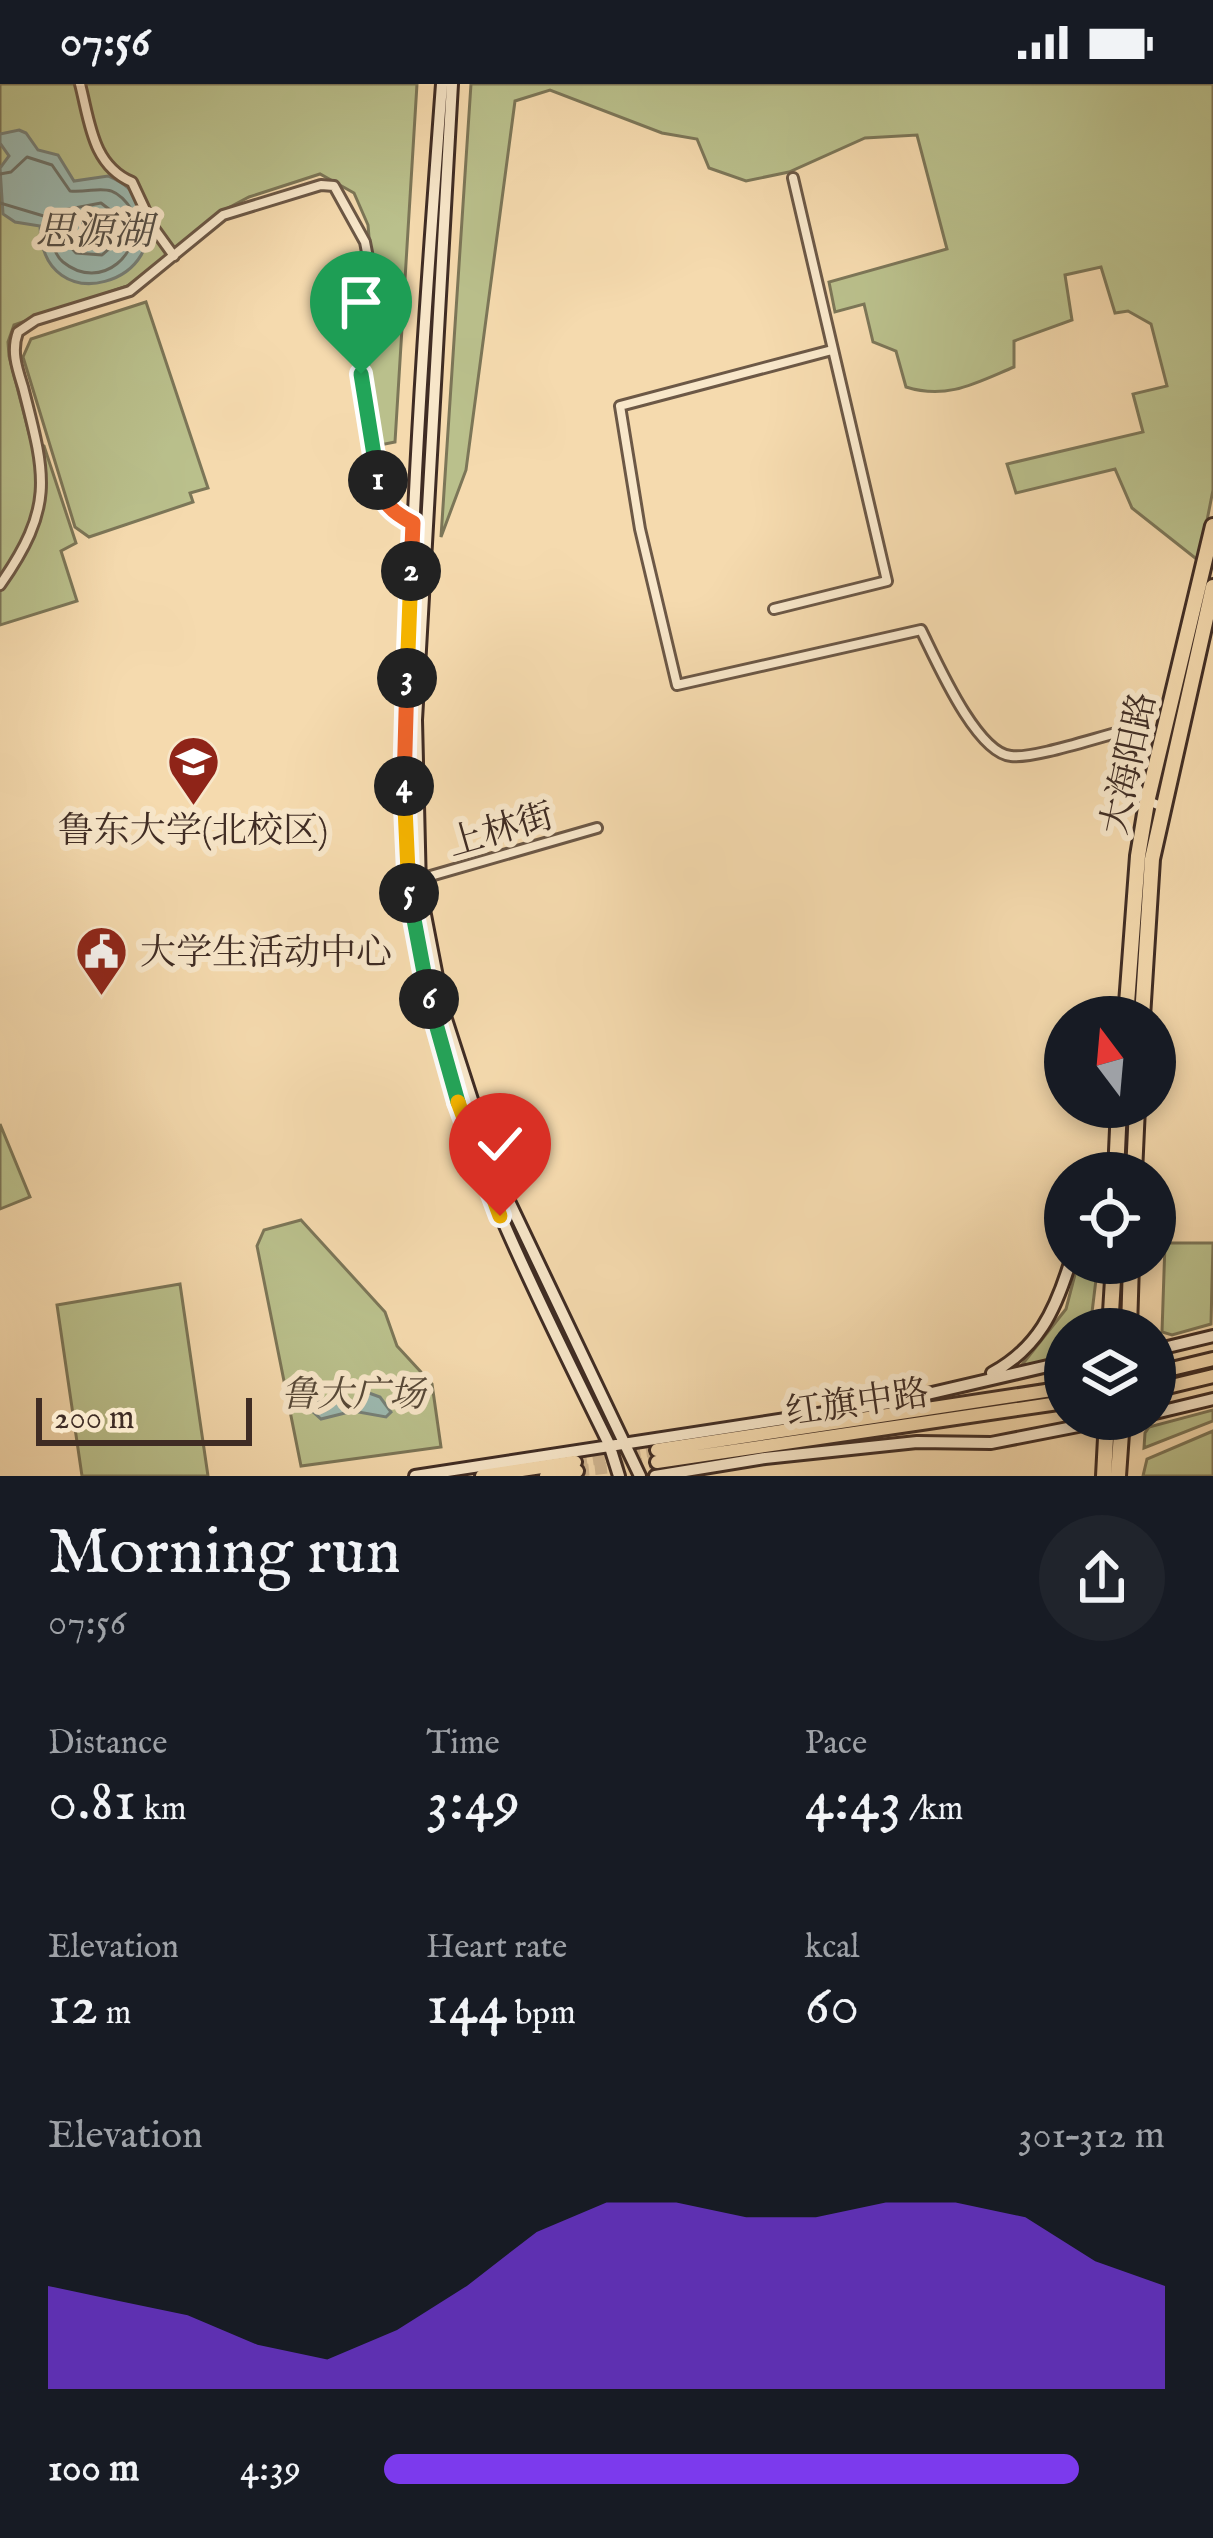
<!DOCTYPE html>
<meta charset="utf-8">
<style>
body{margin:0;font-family:"IM FELL English","Noto Serif SC",serif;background:#20242c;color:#f1f3f6;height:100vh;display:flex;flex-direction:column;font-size:45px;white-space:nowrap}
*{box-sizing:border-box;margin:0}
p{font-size:39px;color:#9ea1a6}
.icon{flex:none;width:66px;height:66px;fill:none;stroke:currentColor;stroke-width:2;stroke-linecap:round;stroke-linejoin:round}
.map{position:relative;height:1392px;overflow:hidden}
.panel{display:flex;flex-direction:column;background:#171b24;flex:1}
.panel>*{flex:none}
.needle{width:78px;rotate:344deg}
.controls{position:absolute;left:1044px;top:912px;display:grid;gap:24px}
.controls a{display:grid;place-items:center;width:132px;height:132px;border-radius:50%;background:#171b24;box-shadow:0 6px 18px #0003;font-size:60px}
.scale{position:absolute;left:36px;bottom:30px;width:216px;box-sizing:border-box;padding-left:12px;border:6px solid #3f2c24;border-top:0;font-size:33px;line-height:42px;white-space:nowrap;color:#3f2c24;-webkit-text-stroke:9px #f8e7ca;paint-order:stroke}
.pin{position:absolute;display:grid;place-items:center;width:102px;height:102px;color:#fff;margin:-123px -51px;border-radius:50% 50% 50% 0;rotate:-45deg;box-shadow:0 0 12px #0007}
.pin .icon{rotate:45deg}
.km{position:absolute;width:60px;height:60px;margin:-30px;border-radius:50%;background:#222;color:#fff;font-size:33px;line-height:60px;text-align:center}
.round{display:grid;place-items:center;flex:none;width:126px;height:126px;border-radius:63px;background:#20242c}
.head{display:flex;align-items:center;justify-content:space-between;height:204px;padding:0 48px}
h1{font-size:66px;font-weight:600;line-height:90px}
.stats{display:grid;grid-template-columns:repeat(3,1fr);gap:18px;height:204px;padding:12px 48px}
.stats div{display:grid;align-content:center}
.stats b{font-size:60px;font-weight:600}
.stats small{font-size:33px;font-weight:400}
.stats p{font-size:33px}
.chart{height:336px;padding:24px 48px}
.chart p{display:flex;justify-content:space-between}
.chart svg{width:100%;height:216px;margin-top:12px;fill:#7c3aed;opacity:.7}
ul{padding:0 48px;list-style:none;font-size:39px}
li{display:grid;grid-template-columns:192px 144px 1fr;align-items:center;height:90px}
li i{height:30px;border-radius:15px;background:#7c3aed}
.status{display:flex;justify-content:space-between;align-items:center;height:84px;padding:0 60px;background:#171b24;direction:ltr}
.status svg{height:33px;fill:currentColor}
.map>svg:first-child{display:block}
</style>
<div class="status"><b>07:56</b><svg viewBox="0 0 49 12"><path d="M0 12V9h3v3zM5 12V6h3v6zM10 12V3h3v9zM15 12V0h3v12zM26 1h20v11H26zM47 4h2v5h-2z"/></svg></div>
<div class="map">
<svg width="1213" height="1392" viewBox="0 0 1213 1392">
<rect width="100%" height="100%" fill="#f5daae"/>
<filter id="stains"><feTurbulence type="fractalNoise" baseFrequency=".00167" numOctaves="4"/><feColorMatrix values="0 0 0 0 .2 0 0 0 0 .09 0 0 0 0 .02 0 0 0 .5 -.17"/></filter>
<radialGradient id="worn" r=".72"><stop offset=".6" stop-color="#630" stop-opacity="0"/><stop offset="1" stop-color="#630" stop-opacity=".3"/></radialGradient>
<path fill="#bac08c" stroke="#7c7658" stroke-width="3" d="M 0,0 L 417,0 L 395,358 L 380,361 L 368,287 L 375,224 L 368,141 L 354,109 L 320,90 L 249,113 L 217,130 L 133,200 L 14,241 L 8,258 L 9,272 L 30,353 L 44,362 L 76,459 L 61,467 L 77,517 L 0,541 Z
M 471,0 L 1213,0 L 1213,406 L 1199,477 L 1132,424 L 1115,385 L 1016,409 L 1007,380 L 1143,348 L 1133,310 L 1167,302 L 1151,240 L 1128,227 L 1115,229 L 1101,183 L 1065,191 L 1072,236 L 1014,257 L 1014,283 C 976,299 947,316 906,303 L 896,267 L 873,258 L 864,220 L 835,228 L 829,198 L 947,165 L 917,51 L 865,54 L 789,88 L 746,97 L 709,84 L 697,55 L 662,49 L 550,6 L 515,17 L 466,386 L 441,453 Z
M 146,218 L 208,404 L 190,409 L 193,418 L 89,453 L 75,443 L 23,273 L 31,255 Z
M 0,1040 L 30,1113 L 0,1125 Z
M 301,1136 L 385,1228 L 397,1262 L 432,1300 L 441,1363 L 301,1382 L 257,1162 L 264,1146 Z
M 1165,1159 L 1213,1159 L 1211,1240 L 1172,1251 L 1162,1248 Z
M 1078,1179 L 1098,1179 L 1090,1245 L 1065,1245 L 1065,1263 L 1053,1266 L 1053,1276 L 1021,1282 L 1066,1225 Z
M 180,1200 L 208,1392 L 82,1392 L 57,1221 Z
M 1213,1326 L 1213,1337 L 1144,1364 L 1145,1349 L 1149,1343 Z
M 1213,1347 L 1213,1392 L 1143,1392 L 1147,1375 Z"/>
<path fill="#9dbab1" stroke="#778179" stroke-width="3" d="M 19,46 L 26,49 L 38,66 L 58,71 L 74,97 L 108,92 C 124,99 135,107 142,123 C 177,197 42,241 40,142 L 15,138 L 3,130 L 0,84 L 9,72 L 0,59 L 0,50 Z
M 369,1309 L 380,1313 L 391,1328 L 386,1333 L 353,1327 L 321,1335 L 311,1326 L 311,1316 L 349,1319 Z"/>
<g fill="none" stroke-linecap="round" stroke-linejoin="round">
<path stroke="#6e736a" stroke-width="3" d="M 0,90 L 11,88 L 27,73 L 52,81 L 70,107 C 99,109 111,95 132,126 C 146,169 101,209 63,178 C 49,166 55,148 47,133 L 0,119
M 101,119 L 118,132 L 119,156 L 102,171 L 76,169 L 68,160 L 64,126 Z"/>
<path stroke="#d1b792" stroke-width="12" stroke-dasharray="12 6" stroke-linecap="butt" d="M 575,1378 L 657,1366
M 577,1387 L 657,1378"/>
<defs>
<path id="street" d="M 80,0 C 90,38 92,81 132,98 L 153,143 L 174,172
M 832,266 L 620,322 L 640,445 L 677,601 L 921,546 C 936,576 976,669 1011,672 C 1033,675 1095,654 1120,648 L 1128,654 C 1132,682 1129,713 1161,722
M 0,501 C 55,422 46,393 23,303 C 17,284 11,267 18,248 L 36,236 L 130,207 L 223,131 L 321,101 L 334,102 L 365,158 L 369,179 L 361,290 L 382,413 L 392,428 L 413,439
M 774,525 L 887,497 L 793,94
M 420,795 L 597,744"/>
<path id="secondary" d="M 442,0 C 429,175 416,350 410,526 C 405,670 398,790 432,932 C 469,1083 541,1221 609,1360 L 619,1392
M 452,0 L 416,636 L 420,805 L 444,929 L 496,1090 L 640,1392
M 1155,1266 L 1213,1252
M 992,1289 C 1038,1264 1055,1227 1070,1179
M 1155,1329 L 1213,1315
M 415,1392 L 889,1319 L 1065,1278
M 655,1392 L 765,1374 L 917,1358 L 991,1359 L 1109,1336"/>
<path id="primary" d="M 1155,1289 L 1213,1275
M 1155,1306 L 1213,1292
M 657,1366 L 1065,1304
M 657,1378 L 1065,1318
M 482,1392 L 575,1378
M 546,1392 L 577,1387"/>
<path id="highway" d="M 1126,933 L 1138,772 L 1147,718 L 1213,442
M 1142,933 L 1152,775 L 1213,503
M 1116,1089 L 1119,1023
M 1134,1089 L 1137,1023
M 1110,1245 L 1114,1179
M 1129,1245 L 1131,1179
M 1104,1392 L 1107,1335
M 1118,1392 L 1122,1335"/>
</defs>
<use href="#street" stroke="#6c5846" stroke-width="14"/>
<use href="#secondary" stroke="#3f2c24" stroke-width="16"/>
<use href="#primary" stroke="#3f2c24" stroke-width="18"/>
<use href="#highway" stroke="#3f2c24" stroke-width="20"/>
<use href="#street" stroke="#f8e7ca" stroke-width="8"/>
<use href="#secondary" stroke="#f8e7ca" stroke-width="10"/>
<use href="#primary" stroke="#f5daae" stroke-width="12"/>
<use href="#highway" stroke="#f5daae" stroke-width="14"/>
</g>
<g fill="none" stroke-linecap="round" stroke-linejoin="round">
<defs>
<path id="split-1" d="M 361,290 L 378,396"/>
<path id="split-2" d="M 378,396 C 383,420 392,428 413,439 L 411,487"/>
<path id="split-3" d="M 407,594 L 411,487"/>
<path id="split-4" d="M 404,702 L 407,594"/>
<path id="split-5" d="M 404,702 L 409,809"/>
<path id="split-6" d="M 409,809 L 429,915"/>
<path id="split-7" d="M 429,915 L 458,1018"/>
<path id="split-8" d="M 458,1018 L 500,1132"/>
</defs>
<use href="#split-1" stroke="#fff" stroke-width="24"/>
<use href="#split-2" stroke="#fff" stroke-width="24"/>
<use href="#split-3" stroke="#fff" stroke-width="24"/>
<use href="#split-4" stroke="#fff" stroke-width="24"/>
<use href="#split-5" stroke="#fff" stroke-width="24"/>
<use href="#split-6" stroke="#fff" stroke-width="24"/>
<use href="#split-7" stroke="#fff" stroke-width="24"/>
<use href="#split-8" stroke="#fff" stroke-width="24"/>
<use href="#split-1" stroke="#22a559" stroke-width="15"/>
<use href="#split-2" stroke="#f0652b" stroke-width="15"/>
<use href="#split-3" stroke="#f5b400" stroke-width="15"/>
<use href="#split-4" stroke="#f0652b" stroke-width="15"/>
<use href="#split-5" stroke="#f5b400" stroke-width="15"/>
<use href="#split-6" stroke="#22a559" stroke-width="15"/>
<use href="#split-7" stroke="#22a559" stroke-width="15"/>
<use href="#split-8" stroke="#f5b400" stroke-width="15"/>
</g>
<defs>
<symbol id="university-pin" viewBox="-11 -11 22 30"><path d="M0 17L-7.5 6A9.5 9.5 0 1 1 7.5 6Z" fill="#8f2418" stroke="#f8e7ca"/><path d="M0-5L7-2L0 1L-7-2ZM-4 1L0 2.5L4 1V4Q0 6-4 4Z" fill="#fff"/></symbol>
<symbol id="civic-pin" viewBox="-11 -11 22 30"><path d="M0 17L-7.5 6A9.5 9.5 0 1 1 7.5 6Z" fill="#8f2418" stroke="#f8e7ca"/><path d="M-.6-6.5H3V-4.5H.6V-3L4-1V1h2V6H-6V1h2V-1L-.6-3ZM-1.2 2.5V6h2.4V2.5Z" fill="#fff"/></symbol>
</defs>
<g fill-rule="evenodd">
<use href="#university-pin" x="164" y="648" width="59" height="81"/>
<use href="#civic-pin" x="72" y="838" width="59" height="81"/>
</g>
<g text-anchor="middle" stroke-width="12" stroke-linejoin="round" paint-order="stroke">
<g font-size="36" fill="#3f2c24" stroke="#f8e7ca">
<text transform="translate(1127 679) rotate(-78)" y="13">大海阳路</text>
<text transform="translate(500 744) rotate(-16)" y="13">上林街</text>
<text transform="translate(857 1317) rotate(-8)" y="13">红旗中路</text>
</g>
<g font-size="36" fill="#3f2c24" stroke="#f8e7ca">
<text x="193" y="758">鲁东大学(北校区)</text>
<text x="140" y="880" text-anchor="start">大学生活动中心</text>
</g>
<g font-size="36" font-style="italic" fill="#584a39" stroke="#f8e7ca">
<text x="353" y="1322">鲁大广场</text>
</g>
<g font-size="39" font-style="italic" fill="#565047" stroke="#f8e7ca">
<text x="94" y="160">思源湖</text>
</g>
</g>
<rect width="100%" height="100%" filter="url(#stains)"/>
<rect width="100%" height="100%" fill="url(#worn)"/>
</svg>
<div class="controls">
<a><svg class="needle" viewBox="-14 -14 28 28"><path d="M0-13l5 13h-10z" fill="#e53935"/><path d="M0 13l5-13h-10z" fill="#9ea1a6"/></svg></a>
<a><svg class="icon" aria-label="locate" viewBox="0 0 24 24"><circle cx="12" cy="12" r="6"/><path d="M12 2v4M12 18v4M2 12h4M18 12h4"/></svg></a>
<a><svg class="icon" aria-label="layers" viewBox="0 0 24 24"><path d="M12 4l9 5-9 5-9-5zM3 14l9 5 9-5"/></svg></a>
</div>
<div class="scale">200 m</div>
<div class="pin" style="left:361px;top:290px;background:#1e9e55"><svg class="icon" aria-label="arrive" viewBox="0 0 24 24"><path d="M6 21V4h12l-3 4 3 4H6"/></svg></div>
<div class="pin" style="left:500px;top:1132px;background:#d93025"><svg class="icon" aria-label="check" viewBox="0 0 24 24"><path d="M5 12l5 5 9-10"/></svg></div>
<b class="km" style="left:378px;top:396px">1</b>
<b class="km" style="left:411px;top:487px">2</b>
<b class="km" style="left:407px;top:594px">3</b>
<b class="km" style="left:404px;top:702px">4</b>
<b class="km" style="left:409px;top:809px">5</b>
<b class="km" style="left:429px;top:915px">6</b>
</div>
<section class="panel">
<div class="head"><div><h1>Morning run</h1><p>07:56</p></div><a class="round"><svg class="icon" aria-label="share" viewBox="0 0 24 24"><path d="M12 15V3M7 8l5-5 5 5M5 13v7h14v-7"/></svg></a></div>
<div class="stats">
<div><p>Distance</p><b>0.81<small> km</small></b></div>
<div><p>Time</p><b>3:49</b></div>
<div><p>Pace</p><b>4:43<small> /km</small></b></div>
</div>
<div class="stats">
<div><p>Elevation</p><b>12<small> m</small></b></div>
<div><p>Heart rate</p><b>144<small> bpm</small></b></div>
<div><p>kcal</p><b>60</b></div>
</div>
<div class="chart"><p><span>Elevation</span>301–312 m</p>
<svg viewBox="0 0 160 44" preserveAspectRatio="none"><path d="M0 44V23L10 26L20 29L30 35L40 38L50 32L60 23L70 12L80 6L90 6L100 9L110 9L120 6L130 6L140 9L150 18L160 23V44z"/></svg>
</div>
<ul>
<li><b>100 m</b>4:39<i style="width:89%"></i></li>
</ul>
</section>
